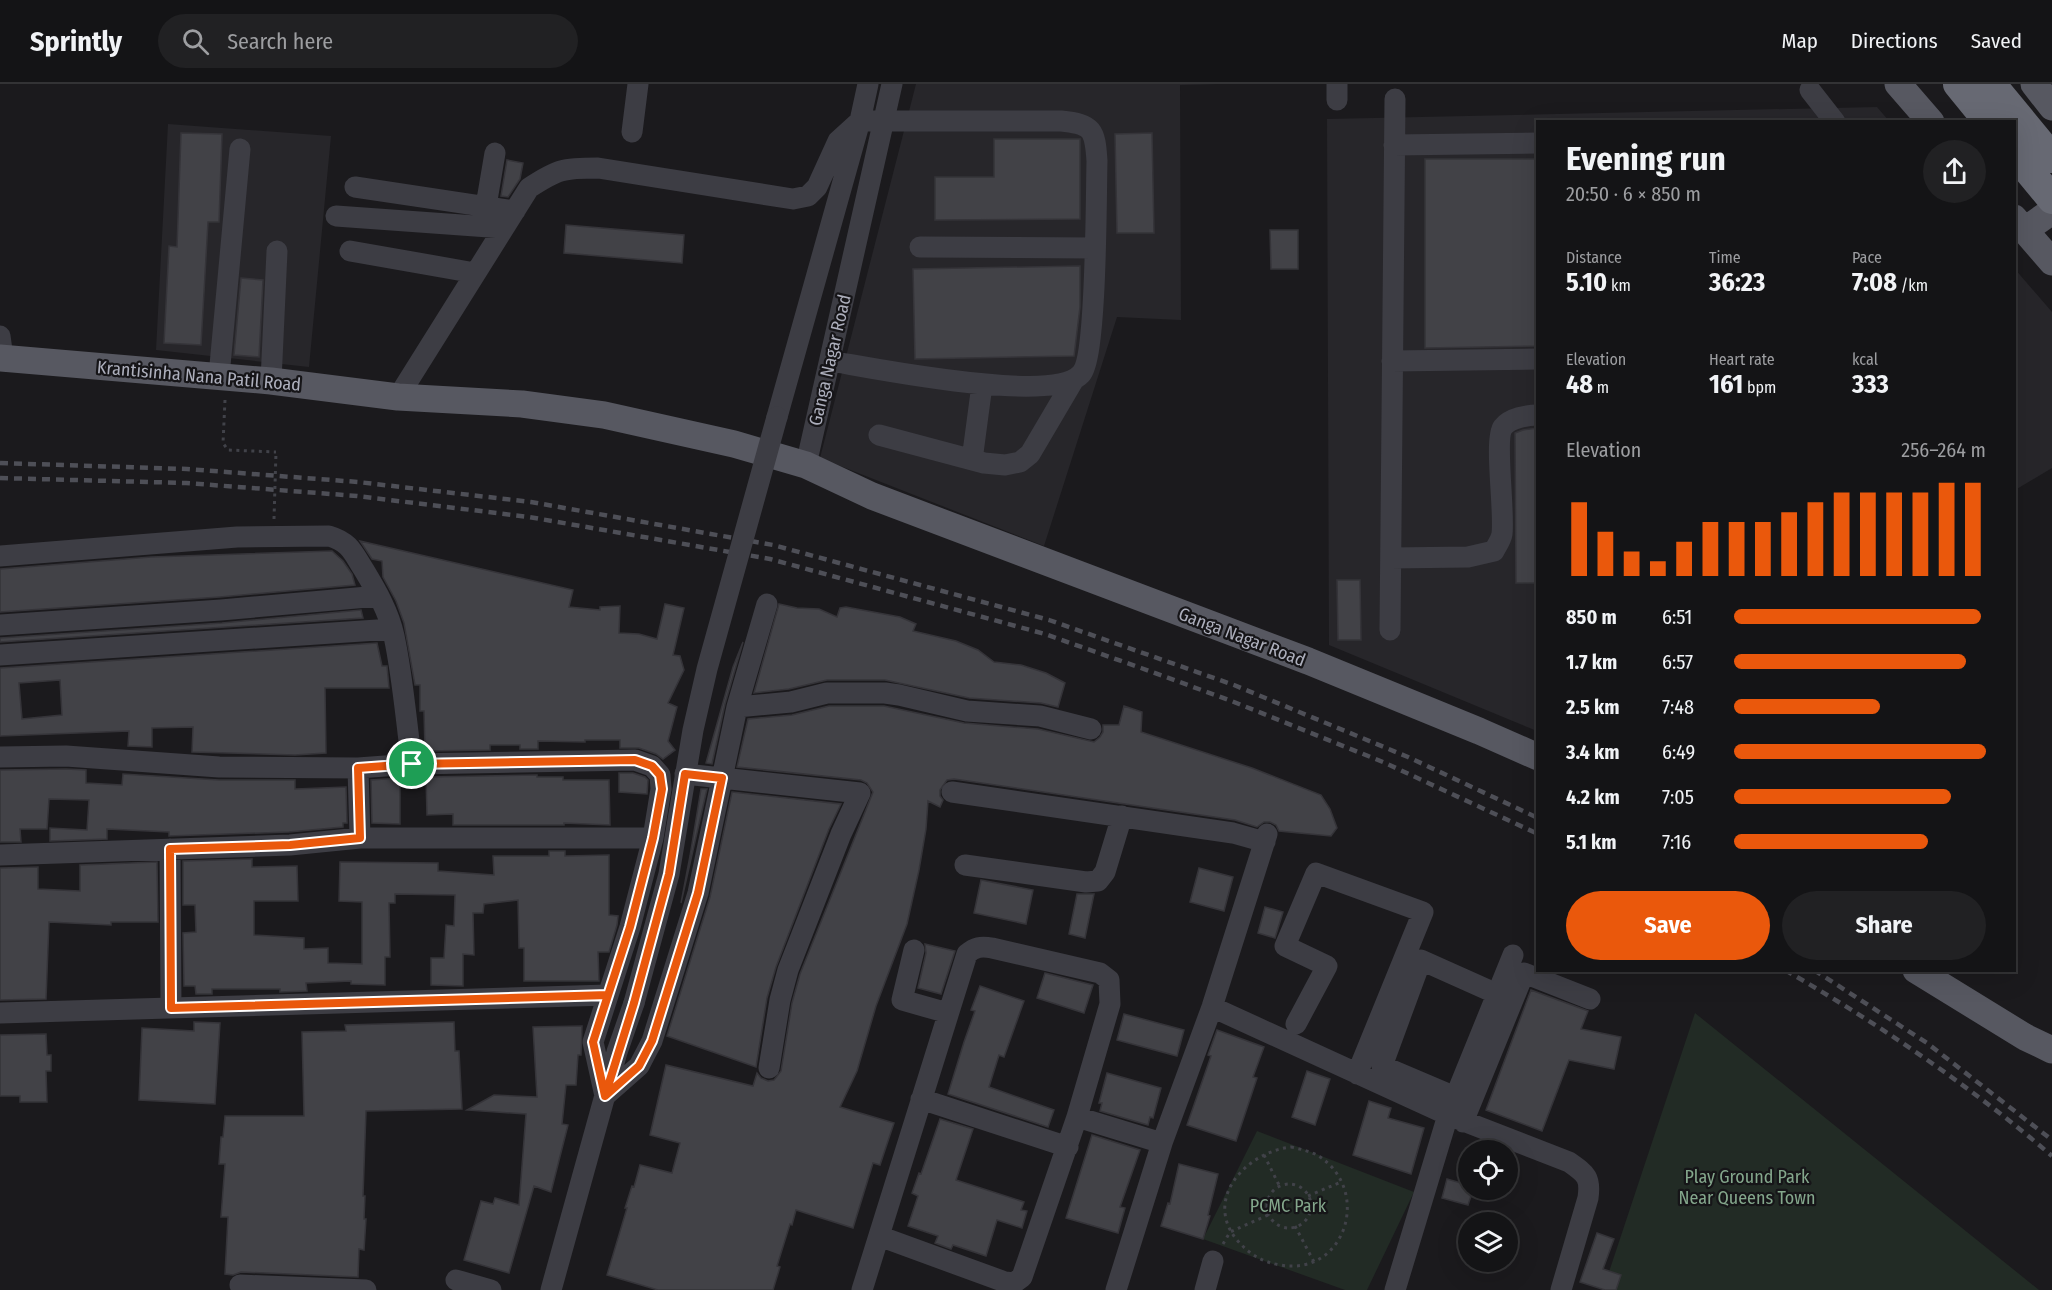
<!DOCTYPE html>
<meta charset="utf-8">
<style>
body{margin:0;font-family:"Fira Sans Condensed",sans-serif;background:#212123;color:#f1f3f6;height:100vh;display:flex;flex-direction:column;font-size:22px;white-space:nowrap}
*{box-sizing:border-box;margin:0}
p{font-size:20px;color:#9d9ea1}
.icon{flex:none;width:33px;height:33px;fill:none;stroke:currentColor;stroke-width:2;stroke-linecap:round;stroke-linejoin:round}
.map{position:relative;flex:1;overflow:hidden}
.side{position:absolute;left:1536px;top:36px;width:480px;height:852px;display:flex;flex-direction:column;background:#141416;border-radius:0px;box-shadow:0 6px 24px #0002,0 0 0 2px #333335}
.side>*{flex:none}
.controls{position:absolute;left:1458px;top:1056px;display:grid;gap:12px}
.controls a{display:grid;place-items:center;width:60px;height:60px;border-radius:50%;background:#141416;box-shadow:0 6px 24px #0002,0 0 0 2px #333335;font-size:30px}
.pin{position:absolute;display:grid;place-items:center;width:51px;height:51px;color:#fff;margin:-26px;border:3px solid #fff;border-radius:50%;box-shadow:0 2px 6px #0007}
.round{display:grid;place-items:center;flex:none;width:63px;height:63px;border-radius:32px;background:#212123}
.headline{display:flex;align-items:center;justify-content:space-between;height:102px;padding:0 30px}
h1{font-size:33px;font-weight:700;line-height:45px}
.stats{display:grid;grid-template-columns:repeat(3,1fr);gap:9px;height:102px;padding:6px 30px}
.stats div{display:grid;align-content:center}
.stats b{font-size:26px;font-weight:700}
.stats small{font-size:16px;font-weight:400}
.stats p{font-size:16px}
.chart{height:168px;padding:12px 30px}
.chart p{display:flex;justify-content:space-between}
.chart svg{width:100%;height:108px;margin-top:6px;stroke:#ea580c;stroke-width:6}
.cta{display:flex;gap:12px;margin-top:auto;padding:12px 30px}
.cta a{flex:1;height:69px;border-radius:36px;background:#ea580c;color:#fff;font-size:24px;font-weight:700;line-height:69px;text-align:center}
.cta a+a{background:#212123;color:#f1f3f6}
ul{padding:0 30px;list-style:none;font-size:20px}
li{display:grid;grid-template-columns:96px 72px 1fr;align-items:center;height:45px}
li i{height:15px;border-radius:8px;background:#ea580c}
header{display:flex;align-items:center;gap:36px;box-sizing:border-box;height:84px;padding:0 30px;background:#141416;border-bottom:2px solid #333335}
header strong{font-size:28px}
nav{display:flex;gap:33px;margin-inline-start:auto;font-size:21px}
.search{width:420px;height:54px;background:#212123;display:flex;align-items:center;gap:15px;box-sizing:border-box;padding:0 21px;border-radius:33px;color:#9d9ea1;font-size:22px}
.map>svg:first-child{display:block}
</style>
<header>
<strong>Sprintly</strong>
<div class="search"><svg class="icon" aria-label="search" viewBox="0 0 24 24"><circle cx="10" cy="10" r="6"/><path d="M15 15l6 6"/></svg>Search here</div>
<nav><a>Map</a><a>Directions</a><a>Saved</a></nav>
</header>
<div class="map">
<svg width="2052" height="1206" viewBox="0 0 2052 1206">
<rect width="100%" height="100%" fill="#1b1a1d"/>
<path fill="#27262a" d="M 916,0 L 1219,0 L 1180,1 L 1181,236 L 1117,233 L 1044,462 L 820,374 Z
M 1877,23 L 1889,37 L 1538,38 L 1537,647 L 1329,561 L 1327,35 Z
M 168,40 L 331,52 L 309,283 L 156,266 Z
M 2014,184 L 2052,228 L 2052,384 L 2015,406 Z"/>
<path fill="#222b25" d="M 1695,929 L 2039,1206 L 1603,1206 Z
M 1257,1047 L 1414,1108 L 1367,1206 L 1345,1206 L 1203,1155 Z"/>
<path fill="#424247" stroke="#353439" stroke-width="1.5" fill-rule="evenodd" d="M 181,49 L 222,50 L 219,138 L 208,138 L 201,261 L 164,259 L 169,162 L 177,163 Z
M 1152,49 L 1154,149 L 1117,149 L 1115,50 Z
M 994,55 L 1080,55 L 1080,135 L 935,136 L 935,93 L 994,93 Z
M 1425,75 L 1538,75 L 1538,262 L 1425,264 Z
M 507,76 L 523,79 L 520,95 L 508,113 L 501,112 Z
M 566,141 L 684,151 L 682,179 L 564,169 Z
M 1270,146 L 1298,146 L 1298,185 L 1271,185 Z
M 1080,182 L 1080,223 L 1074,272 L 915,275 L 913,185 Z
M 241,194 L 263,196 L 259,273 L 234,271 Z
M 1538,344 L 1538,499 L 1516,499 L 1515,349 L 1523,346 Z
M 360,457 L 573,506 L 569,523 L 600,526 L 600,523 L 620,522 L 619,549 L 639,550 L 657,555 L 665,520 L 684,524 L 673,571 L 680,572 L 684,586 L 668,619 L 677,623 L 668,657 L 675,666 L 663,675 L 656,670 L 639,664 L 620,664 L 620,656 L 585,656 L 585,658 L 538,657 L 538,665 L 520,665 L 520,661 L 490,661 L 490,666 L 425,667 L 424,627 L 420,627 L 420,601 L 415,601 L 404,539 L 396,517 L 383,493 L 382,477 L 372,475 Z
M 332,467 L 343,477 L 352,490 L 355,501 L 220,513 L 0,528 L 0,485 L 151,473 Z
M 1337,496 L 1360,496 L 1361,556 L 1338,556 Z
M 779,520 L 797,524 L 819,525 L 837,533 L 840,524 L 846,523 L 900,533 L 916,540 L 913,547 L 956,557 L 978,566 L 994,578 L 1021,581 L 1046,589 L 1065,599 L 1058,623 L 1041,619 L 969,614 L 885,596 L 827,596 L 789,605 L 754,609 Z
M 361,526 L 363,534 L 0,558 L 0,554 L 222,539 Z
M 743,558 L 725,620 L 712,680 L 706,679 L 733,583 Z
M 377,559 L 382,582 L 387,582 L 389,604 L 325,604 L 326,669 L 295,671 L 192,668 L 193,643 L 152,644 L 152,663 L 128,662 L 129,647 L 0,652 L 0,584 ZM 60,596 L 62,631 L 22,635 L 19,599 Z
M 829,622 L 884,622 L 964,639 L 1038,645 L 1094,658 L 1100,653 L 1103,648 L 1103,641 L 1119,641 L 1124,622 L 1142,628 L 1141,648 L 1252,684 L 1321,711 L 1330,725 L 1337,744 L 1331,752 L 1299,749 L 1279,747 L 1276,741 L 1270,738 L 1264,738 L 1257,743 L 1235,736 L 1125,720 L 954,695 L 947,696 L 940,706 L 940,712 L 943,716 L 940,723 L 928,717 L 926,745 L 919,786 L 907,840 L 876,922 L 857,987 L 840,1023 L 894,1039 L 880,1081 L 873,1079 L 853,1144 L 796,1126 L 792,1141 L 790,1140 L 777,1182 L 780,1183 L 773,1206 L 658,1206 L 607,1191 L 627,1124 L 625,1124 L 632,1102 L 634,1103 L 640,1081 L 672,1089 L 680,1059 L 650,1051 L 666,981 L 753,1002 L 757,989 L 761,994 L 768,997 L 774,996 L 781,987 L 792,919 L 800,890 L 873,708 L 867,699 L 861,696 L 737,683 L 748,635 L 792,631 Z
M 66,685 L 86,686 L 86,699 L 122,701 L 123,690 L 219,696 L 295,696 L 295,705 L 346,703 L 347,739 L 343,739 L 343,743 L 289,748 L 169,752 L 169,748 L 107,745 L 107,755 L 50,757 L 50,744 L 87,746 L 89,716 L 49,715 L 47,745 L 20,745 L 21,758 L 0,758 L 0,686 Z
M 619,689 L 633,689 L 645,693 L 648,696 L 647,710 L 619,708 Z
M 537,691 L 537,693 L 563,693 L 563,696 L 609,696 L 610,741 L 564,739 L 564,741 L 453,741 L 453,730 L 427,731 L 426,693 Z
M 400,694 L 400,740 L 372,739 L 371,696 Z
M 701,705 L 707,705 L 681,819 L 690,772 Z
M 732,708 L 841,720 L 829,745 L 776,883 L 767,914 L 756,983 L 667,952 L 710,813 Z
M 549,767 L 565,767 L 565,772 L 609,771 L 609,831 L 618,832 L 617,841 L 609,868 L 598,868 L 599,897 L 524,897 L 524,864 L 519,864 L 518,816 L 484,820 L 483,829 L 473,829 L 474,871 L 463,870 L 463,902 L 431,901 L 431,874 L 444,874 L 446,841 L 454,842 L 455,811 L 395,810 L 395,819 L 389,819 L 390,873 L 385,873 L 385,901 L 351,900 L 351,897 L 306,899 L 307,907 L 280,908 L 280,905 L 212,905 L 212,910 L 196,910 L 195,902 L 184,902 L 183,849 L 196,848 L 195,821 L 183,821 L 183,777 L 252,775 L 252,783 L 297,782 L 298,817 L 254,817 L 254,851 L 304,854 L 304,865 L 328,864 L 328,879 L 362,880 L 362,818 L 339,817 L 340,778 L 438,779 L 438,787 L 494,791 L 493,772 L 549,772 Z
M 157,778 L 158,838 L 111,838 L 111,841 L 49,838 L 46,915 L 0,916 L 0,784 L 38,783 L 38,805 L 80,807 L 80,781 Z
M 1199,784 L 1233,793 L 1224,827 L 1190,818 Z
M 981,796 L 1033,806 L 1026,840 L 974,829 Z
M 1077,810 L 1094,810 L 1085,854 L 1069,850 Z
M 1265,823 L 1283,828 L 1275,854 L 1258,849 Z
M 925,860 L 955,867 L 941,910 L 918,904 L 926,869 Z
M 1045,889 L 1093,901 L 1084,929 L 1037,914 Z
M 980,902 L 1024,917 L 1004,973 L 999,971 L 989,1003 L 1054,1026 L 1048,1043 L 948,1010 L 964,958 L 975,927 L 971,926 Z
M 1531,906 L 1588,927 L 1581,945 L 1621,953 L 1614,985 L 1569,976 L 1542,1047 L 1486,1026 Z
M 1124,930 L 1184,946 L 1177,972 L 1117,956 Z
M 194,938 L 220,939 L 215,1020 L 139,1016 L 142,944 L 194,947 Z
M 454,938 L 455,967 L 459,967 L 462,1025 L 366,1027 L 363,1112 L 365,1112 L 364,1135 L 366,1135 L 364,1166 L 359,1165 L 358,1193 L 241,1188 L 233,1191 L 225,1190 L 228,1133 L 221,1133 L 225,1080 L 219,1080 L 221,1053 L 223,1053 L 225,1032 L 304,1032 L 302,948 L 346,947 L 345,941 Z
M 582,942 L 581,971 L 578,971 L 576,1001 L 566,1001 L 562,1040 L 568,1041 L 551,1108 L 534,1102 L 509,1189 L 464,1176 L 481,1117 L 493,1120 L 495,1114 L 519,1121 L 526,1030 L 467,1026 L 494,1011 L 537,1013 L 533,943 Z
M 1217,946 L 1264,963 L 1253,993 L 1257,994 L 1236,1057 L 1187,1041 L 1211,972 L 1208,971 Z
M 46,950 L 47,971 L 51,971 L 51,987 L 46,987 L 47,1018 L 20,1018 L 20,1012 L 0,1012 L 0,951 Z
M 1307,987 L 1330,995 L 1315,1041 L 1292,1033 Z
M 1107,989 L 1161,1004 L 1153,1034 L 1150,1033 L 1148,1041 L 1100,1027 L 1102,1019 L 1099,1019 Z
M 1369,1017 L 1391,1024 L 1388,1034 L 1424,1044 L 1411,1090 L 1353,1071 Z
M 940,1035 L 973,1045 L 956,1096 L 1024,1118 L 1021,1126 L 1027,1127 L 1022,1144 L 997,1136 L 986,1172 L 953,1161 L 951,1165 L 935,1159 L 938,1152 L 908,1142 L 918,1112 L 912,1109 L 919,1089 L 921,1090 Z
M 1092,1051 L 1140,1066 L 1120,1123 L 1125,1124 L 1118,1149 L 1066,1134 Z
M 1179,1080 L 1218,1090 L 1208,1131 L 1210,1132 L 1203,1155 L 1161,1142 L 1168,1119 L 1170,1120 Z
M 1447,1095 L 1468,1101 L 1468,1106 L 1473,1106 L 1468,1121 L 1442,1114 Z
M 1597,1149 L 1614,1155 L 1603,1185 L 1621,1191 L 1616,1206 L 1605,1206 L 1580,1198 Z"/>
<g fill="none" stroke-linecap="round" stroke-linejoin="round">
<path stroke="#414249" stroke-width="3" stroke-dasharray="3 4.5" stroke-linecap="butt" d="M 225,316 L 223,359 L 228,366 L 276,368
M 1291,1063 C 1300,1065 1309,1067 1317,1071 C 1373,1105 1346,1193 1280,1181 C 1262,1178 1249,1170 1237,1156 C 1203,1115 1246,1068 1291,1063 Z
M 1264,1071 L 1279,1101
M1267 1122a22 22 0 1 1 44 0a22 22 0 1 1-44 0Z
M 1308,1112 L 1341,1098
M 1295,1142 L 1314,1178
M 1223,1160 L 1230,1148 L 1268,1131"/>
<path stroke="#3d3d44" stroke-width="21" d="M 1810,6 L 1835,38
M 1337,16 L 1337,0
M 632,48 L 638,0
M 1394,61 L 1538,59
M 355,103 L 515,127
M 486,122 L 495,69
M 336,132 L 503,144
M 920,163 L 1094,164
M 350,167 L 475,189
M 0,252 L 3,274
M 1392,277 L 1538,275
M 219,292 L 240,65
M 271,297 L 277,167
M 398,313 L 529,104 C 558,85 563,84 598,84 L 793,115 L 808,112 L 817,103 L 838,57 L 860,37 L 1061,37 C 1093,40 1095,46 1097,77 C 1096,110 1097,273 1081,290 C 1053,321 873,284 830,277
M 777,333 L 860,37 L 868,0
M 879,351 L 984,379 L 1005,381 L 1020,378 L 1030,370 L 1073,297
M 972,376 L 982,301
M 806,381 L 892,0
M 0,472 L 237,453 L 329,452 C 350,458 353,469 364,486 C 376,506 389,528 394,552 C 403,594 406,637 412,680
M 1391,474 L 1468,473 L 1494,467 C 1497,461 1501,456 1502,450 C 1505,428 1494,355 1503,343 C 1510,334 1527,331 1538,331
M 0,541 L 221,526 L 379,512
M 1390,546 L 1395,15
M 0,571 L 392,545
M 737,623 L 791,618 L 827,609 L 885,609 L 899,611 L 967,627 L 1040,632 L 1091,645
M 0,673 L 66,672 L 219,683 L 358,684 L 412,680 L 635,676 L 652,682 L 660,691 L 661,705 L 653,754 L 630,843 L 593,958 L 605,1012 L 639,982 L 652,957 L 698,809 L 737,623 L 767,520
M 358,684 L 360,754
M 685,690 L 860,709 L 841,750 L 788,886 L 780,916 L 769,984
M 952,708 L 1233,749 L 1265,758
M 170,765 L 171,924
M 0,771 L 290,761 L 360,754 L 653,754
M 965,781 L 1086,798 L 1098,797 L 1105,788 L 1122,732
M 914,866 L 902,916 L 948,929
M 1212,923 L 1448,1031 L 1569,1078 C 1586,1090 1591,1093 1588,1114 L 1561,1206
M 0,929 L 608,911
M 1296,940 L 1327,882 L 1285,862 L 1316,789 L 1423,828 L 1357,990
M 1455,1013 L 1382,982 L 1421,876 L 1497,910
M 921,1015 L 1068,1063
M 1077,1033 L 1162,1059
M 1463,1038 L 1524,889 L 1590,915
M 456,1196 L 491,1206
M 240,1201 L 366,1206
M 551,1206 L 617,968 L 634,919
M 862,1206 L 967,870 C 975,863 981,862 992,864 L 1100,889 L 1109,896 L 1110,920 L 1077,1033 L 1022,1193 L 1014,1199 L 1005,1198 L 879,1152
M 1116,1206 L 1162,1059 L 1212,923 L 1267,750
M 1205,1206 L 1213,1177
M 1395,1206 L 1448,1031 L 1513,871"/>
<path stroke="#575861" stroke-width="27" d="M 1898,0 L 1931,38
M 2034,0 L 2052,23
M 2014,134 L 2052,178
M 2025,146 L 2052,127
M 0,274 L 271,297 L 398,313 L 522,320 L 604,331 L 734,360 L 806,381 L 872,412 L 1308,577 L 1479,647 L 1538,673
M 1916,886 L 2025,953 L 2052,966"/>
<path stroke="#676973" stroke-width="30" d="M 1958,0 L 1989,38
M 1991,0 L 2052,74
M 2014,69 L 2052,115"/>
<path stroke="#4e4f57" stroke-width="4.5" stroke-dasharray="8 6" stroke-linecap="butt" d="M 0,379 L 187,385 L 358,398 L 531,418 L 773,461 L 1049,536 L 1234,601 L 1408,673 L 1538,734
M 0,394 L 186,399 L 357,412 L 529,433 L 770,475 L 1045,550 L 1141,584 L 1229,616 L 1383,678 L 1538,750
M 1785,886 C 1877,939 1972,1003 2052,1072
M 1814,886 L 1927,959 L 2052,1056"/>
<path stroke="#414249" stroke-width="3" stroke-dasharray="3 4.5" stroke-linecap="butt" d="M 274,435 L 276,368"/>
<path stroke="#3d3d44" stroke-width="21" d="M 634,919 L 669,790 L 693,646 L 707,585 L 777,333"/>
</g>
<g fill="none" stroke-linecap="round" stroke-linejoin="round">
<defs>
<path id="route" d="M 412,680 L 358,684 L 360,754 L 290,761 L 170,765 L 171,924 L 608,911 L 593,958 L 605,1012 L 639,982 L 652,957 L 698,809 L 722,694 L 685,690 L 669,790 L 634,919 L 605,1012 L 593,958 L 630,843 L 653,754 L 662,705 L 660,691 L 652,682 L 635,676 L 412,680"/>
</defs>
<use href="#route" stroke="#fff" stroke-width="12"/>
<use href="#route" stroke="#ea580c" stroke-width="8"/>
</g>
<g text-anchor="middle" stroke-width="4.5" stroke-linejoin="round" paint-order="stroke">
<g font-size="18" fill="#adafbc" stroke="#161518">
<text transform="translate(830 276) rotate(-77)" y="6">Ganga Nagar Road</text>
<text transform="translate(199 292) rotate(5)" y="6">Krantisinha Nana Patil Road</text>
<text transform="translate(1242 553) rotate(21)" y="6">Ganga Nagar Road</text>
</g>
<g font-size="18" fill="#84a78c" stroke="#161518">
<text x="1747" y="1099">Play Ground Park<tspan x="1747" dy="21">Near Queens Town</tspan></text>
<text x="1288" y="1128">PCMC Park</text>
</g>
</g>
</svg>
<div class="controls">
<a><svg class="icon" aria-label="locate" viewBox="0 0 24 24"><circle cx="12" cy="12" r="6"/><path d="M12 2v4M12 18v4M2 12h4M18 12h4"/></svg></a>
<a><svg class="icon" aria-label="layers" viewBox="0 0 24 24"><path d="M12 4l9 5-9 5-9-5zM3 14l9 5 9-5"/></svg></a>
</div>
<div class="pin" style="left:412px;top:680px;background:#1e9e55"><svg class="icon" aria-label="arrive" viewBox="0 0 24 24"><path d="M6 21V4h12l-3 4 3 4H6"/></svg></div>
<section class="side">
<div class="headline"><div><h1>Evening run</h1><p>20:50 · 6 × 850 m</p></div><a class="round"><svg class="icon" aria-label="share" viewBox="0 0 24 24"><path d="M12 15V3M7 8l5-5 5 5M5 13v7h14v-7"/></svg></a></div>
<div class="stats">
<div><p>Distance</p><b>5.10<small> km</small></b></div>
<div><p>Time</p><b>36:23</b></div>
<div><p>Pace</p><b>7:08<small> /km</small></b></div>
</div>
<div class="stats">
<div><p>Elevation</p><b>48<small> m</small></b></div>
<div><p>Heart rate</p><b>161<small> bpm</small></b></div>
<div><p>kcal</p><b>333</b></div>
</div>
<div class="chart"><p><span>Elevation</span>256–264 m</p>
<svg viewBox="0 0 160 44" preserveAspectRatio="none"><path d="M5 44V14M15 44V26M25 44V34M35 44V38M45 44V30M55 44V22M65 44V22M75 44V22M85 44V18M95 44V14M105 44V10M115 44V10M125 44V10M135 44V10M145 44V6M155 44V6"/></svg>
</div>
<ul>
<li><b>850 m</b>6:51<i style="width:98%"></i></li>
<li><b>1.7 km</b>6:57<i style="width:92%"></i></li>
<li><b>2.5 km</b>7:48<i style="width:58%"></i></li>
<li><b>3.4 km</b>6:49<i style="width:100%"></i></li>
<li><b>4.2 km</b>7:05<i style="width:86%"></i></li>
<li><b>5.1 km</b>7:16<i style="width:77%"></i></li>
</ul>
<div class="cta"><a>Save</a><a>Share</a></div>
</section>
</div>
